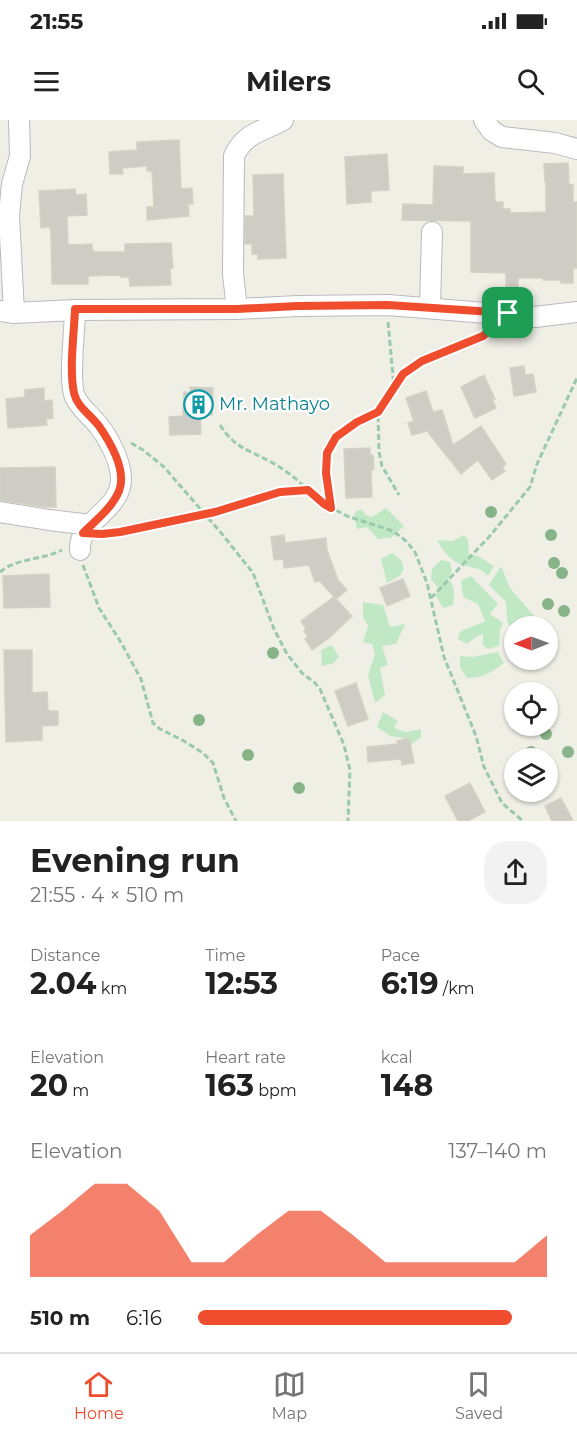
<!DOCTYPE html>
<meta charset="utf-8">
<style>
body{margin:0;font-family:Montserrat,sans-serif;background:#f2f2f2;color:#222;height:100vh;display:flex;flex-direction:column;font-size:22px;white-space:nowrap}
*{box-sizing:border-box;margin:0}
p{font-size:20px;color:#767676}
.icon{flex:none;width:33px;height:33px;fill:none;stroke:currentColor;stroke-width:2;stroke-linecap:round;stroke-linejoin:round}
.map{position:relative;height:701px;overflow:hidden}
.panel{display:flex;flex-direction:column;background:#fff;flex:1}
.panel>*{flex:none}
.needle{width:39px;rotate:269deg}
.tools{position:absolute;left:504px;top:496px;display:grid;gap:12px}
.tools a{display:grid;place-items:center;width:54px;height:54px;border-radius:50%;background:#fff;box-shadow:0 2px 4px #0004;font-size:30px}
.pin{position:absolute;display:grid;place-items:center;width:51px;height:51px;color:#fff;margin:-26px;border-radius:12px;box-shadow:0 3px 9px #0006}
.round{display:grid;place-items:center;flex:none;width:63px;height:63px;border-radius:24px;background:#f2f2f2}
.head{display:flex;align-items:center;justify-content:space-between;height:102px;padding:0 30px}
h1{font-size:33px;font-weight:700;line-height:45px}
.metrics{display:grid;grid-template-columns:repeat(3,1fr);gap:9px;height:102px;padding:6px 30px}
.metrics div{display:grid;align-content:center}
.metrics b{font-size:30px;font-weight:700}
.metrics small{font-size:16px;font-weight:400}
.metrics p{font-size:16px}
.chart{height:168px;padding:12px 30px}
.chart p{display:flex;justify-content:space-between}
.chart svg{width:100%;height:108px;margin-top:6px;fill:#ef4d2d;opacity:.7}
ul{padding:0 30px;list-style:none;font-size:20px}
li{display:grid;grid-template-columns:96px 72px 1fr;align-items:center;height:45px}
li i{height:15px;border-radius:8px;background:#ef4d2d}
.status{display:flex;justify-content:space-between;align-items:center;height:42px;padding:0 30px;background:#fff;direction:ltr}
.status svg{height:16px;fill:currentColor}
header{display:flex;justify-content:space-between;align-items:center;height:78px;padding:0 30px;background:#fff;font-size:27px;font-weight:700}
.tab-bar{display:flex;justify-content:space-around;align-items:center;height:84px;border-top:2px solid #e0e0e0;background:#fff;font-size:16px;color:#767676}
.tab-bar a{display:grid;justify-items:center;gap:3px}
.tab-bar .active{color:#ef4d2d}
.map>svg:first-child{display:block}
</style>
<div class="status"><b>21:55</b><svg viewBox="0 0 49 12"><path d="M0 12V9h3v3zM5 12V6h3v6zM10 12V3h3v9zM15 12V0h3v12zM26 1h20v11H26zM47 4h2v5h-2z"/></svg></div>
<header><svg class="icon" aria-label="menu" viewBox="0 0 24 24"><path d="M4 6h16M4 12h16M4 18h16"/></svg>Milers<svg class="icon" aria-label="search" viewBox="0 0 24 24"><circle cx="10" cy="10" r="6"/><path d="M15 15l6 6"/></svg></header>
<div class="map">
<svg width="577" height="701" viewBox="0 0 577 701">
<rect width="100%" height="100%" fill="#f0efe6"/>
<path fill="#c1e8c5" d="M 386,388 L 404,406 L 391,418 L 378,419 L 367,407 L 357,409 L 354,396 L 356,391 L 362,390 L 366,395 L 372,397 Z
M 464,415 L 468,419 L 469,434 L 478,436 L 494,446 L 488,456 C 480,446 467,448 456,442 C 447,437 442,429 437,420 L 453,421 Z
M 392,433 L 401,440 L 404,449 L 400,456 L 387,463 L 381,439 Z
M 441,440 L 450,442 L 452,450 L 448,459 C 456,467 454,474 453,485 L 443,488 L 436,476 L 438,468 L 431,459 L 432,449 Z
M 501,446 L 510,468 L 535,497 L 530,507 L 514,507 L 514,513 L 507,501 L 506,482 L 489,465 Z
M 471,456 L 498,484 L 490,494 L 503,503 L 500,510 L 499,526 L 488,529 L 483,525 L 483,514 L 476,517 L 467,524 L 458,519 L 460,512 C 468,507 476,506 485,501 L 478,484 L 463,477 L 461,461 Z
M 363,482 L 383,485 L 390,507 L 405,504 L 396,524 L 382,526 L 388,545 L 380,548 L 385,575 L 375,583 L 368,555 L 375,534 L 372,524 L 363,522 L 368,506 L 363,497 Z
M 332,525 L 339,537 L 332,544 L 322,546 L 321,530 Z
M 498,532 L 504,543 C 492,552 483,558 467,558 L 460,548 L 460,536 L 472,537 Z
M 383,592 L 398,601 L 394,608 L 406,612 L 421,609 L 421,617 L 408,627 L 403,618 L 390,616 L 377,607 Z"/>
<path fill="#cdccc5" stroke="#d5d1c3" stroke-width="1.5" d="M 179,20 L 181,69 L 192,68 L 193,84 L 188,84 L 189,96 L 147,100 L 147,87 L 154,87 L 152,51 L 147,51 L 147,46 L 122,48 L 123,54 L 110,54 L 109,32 L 137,30 L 137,22 Z
M 387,34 L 389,70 L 371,71 L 371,82 L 347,84 L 345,37 Z
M 568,43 L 569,64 L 573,65 L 573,82 L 577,82 L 577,148 L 573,148 L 573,163 L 561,163 L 561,160 L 543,160 L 543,158 L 518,158 L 518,176 L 506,176 L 506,153 L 471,152 L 471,101 L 402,100 L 403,84 L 433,85 L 434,46 L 463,47 L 463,54 L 494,53 L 495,82 L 503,82 L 503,89 L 510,89 L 510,93 L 546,92 L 546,62 L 545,62 L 544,44 Z
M 283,54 L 286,138 L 258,139 L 258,134 L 252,134 L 252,124 L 245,124 L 245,96 L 254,96 L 253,55 Z
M 75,69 L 76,75 L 86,74 L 87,95 L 67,96 L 68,125 L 92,124 L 93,132 L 125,132 L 125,124 L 171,123 L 173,148 L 170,148 L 171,165 L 130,166 L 129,157 L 121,157 L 121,155 L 88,156 L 88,164 L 52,164 L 51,114 L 50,107 L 41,108 L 39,71 Z
M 524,246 L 525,255 L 533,254 L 536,272 L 514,276 L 510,248 Z
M 484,255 L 495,279 L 492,279 L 496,288 L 475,298 L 461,267 Z
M 190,267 L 213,268 L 212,295 L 200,295 L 201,314 L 170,315 L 169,297 L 183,296 L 184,272 L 190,273 Z
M 44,268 L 44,281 L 52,280 L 53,298 L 46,299 L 47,305 L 8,308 L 6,279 L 25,277 L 25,270 Z
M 426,271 L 433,292 L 442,290 L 453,325 L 481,306 L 506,344 L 502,347 L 505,351 L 492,360 L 478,340 L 461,354 L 427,311 L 412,315 L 408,303 L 414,301 L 406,278 Z
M 370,328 L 370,335 L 373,335 L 374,349 L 371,351 L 372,377 L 346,378 L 344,329 Z
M 55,347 L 56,387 L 44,387 L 0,380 L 0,348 Z
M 284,415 L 285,423 L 326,418 L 327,430 L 338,460 L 347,470 L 336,479 L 352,496 L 329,518 L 312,530 L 305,519 L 308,517 L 304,511 L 306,509 L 301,501 L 334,477 L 320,461 L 315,462 L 309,445 L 284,448 L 283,439 L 274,440 L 271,417 Z
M 49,454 L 50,487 L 4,488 L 3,456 Z
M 403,459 L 410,476 L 387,486 L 380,468 Z
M 4,530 L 32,530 L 32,573 L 47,572 L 48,591 L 58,591 L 58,605 L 42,606 L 42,620 L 6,622 Z
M 356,563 L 368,599 L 348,606 L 335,571 Z
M 409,618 L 414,643 L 402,645 L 401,639 L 368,642 L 367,627 L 398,624 L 397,621 Z
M 470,663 L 485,692 L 468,701 L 458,701 L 445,676 Z
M 561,678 L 573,701 L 552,701 L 545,686 Z"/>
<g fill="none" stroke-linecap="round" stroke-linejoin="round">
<defs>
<path id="minor" d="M 484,0 L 492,11 L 502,17 L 555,23 L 577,29
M 430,188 L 432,112
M 237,189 L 233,154 L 234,36 C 245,12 262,12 283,0
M 75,190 C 75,210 68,261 75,277 C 81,289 91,296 99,306 C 109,319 120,340 121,357 C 123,390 78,400 80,430
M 0,191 L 14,193 L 75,190 L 237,189 L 298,186 L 388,185 L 535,197 L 577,192
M 14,193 L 9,95 L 12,64 L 20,36 L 19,0
M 0,392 L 49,400 L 91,405"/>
</defs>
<use href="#minor" stroke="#b8bac0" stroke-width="22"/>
<path stroke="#9ac9ac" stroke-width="3" stroke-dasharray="6 3" stroke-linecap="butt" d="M 388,202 L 394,267 L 378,292 L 379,332 L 382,346 L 399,375
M 395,265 C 419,231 460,236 488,211
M 220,305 C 235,328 247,329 269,341 C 284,349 296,358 308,370
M 131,323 L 143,330 L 164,347 L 222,414 L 253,453 L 274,509 L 287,534 L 302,553 L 315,563 L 320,569 L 344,625 L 350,650 L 348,701
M 331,388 C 318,330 327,318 378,292
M 105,414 L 215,392 L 280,372 L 308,370 L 324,384 L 347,396 L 393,411 L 406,421 L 415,432 L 427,463 L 444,537 L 476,616 L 484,647 L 502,683 L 523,701
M 83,445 L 99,488 L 119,519 L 141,559 L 153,603 L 160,609 L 184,621 L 203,633 L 213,643 L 224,678 L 236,701
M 0,452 C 16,438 43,440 62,430
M 431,478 L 489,417 L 530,367 L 537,344 L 577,258"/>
<use href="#minor" stroke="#fff" stroke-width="20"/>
</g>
<g fill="#87b388">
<circle cx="491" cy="392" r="6"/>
<circle cx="551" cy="415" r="6"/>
<circle cx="554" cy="443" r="6"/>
<circle cx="562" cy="453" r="6"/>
<circle cx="548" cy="484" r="6"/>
<circle cx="564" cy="491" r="6"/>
<circle cx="273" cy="533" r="6"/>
<circle cx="199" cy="600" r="6"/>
<circle cx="546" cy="614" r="6"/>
<circle cx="531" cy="632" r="6"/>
<circle cx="568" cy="632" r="6"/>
<circle cx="248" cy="635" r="6"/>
<circle cx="299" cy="668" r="6"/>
</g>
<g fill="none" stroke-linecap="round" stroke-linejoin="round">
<defs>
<path id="route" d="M 388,185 L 508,193 L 483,216 L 422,241 L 403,254 L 378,292 L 357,302 L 336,317 L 327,333 L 326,353 L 331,388 L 324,384 L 308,370 L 280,372 L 215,392 L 120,412 L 102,414 L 83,413 C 96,400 112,388 119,371 C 127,351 110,322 99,306 C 91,295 77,287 74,273 C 69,249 74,215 75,189 L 237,189 L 298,186 Z"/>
</defs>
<use href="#route" stroke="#fff" stroke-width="12"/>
<use href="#route" stroke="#ef4d2d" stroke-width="8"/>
</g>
<defs>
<symbol id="building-ring" viewBox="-11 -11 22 22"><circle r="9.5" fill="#fff" stroke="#0f9aa8" stroke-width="1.5"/><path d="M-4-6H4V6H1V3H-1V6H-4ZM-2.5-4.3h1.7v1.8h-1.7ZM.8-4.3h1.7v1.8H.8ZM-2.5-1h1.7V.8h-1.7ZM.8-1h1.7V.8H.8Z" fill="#0f9aa8"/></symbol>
</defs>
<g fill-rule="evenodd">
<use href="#building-ring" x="182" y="268" width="33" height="33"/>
</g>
<g text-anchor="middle" stroke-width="4.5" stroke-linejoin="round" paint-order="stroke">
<g font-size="18" fill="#0d838f" stroke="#fff" text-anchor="start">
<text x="219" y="290">Mr. Mathayo</text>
</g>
</g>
</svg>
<div class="tools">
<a><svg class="needle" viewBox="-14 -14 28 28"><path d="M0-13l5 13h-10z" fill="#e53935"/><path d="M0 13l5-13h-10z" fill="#767676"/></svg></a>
<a><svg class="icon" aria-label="locate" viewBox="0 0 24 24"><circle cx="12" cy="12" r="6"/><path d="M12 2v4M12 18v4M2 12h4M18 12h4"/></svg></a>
<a><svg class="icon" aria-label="layers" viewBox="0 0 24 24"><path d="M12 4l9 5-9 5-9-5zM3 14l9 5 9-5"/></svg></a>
</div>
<div class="pin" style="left:508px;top:193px;background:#1e9e55"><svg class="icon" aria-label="arrive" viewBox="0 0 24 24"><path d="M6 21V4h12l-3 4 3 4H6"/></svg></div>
</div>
<section class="panel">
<div class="head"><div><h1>Evening run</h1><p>21:55 · 4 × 510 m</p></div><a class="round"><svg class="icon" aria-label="share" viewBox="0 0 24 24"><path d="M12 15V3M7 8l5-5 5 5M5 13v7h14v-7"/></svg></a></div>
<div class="metrics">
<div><p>Distance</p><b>2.04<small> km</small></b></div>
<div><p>Time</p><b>12:53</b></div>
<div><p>Pace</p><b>6:19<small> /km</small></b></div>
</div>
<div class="metrics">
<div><p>Elevation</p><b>20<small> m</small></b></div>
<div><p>Heart rate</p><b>163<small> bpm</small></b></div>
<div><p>kcal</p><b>148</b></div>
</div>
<div class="chart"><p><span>Elevation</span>137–140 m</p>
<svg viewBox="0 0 160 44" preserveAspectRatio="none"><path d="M0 44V27L10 17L20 6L30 6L40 17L50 38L60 38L70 27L80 17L90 17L100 27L110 38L120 38L130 38L140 38L150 38L160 27V44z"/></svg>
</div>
<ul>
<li><b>510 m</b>6:16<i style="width:90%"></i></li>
</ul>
</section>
<nav class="tab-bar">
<a class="active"><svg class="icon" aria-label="home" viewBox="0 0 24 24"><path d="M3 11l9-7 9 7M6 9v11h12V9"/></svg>Home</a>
<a><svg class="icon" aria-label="map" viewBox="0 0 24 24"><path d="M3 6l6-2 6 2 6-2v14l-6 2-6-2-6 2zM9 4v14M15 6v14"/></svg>Map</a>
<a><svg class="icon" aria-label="saved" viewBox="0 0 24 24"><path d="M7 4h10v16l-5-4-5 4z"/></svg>Saved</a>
</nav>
